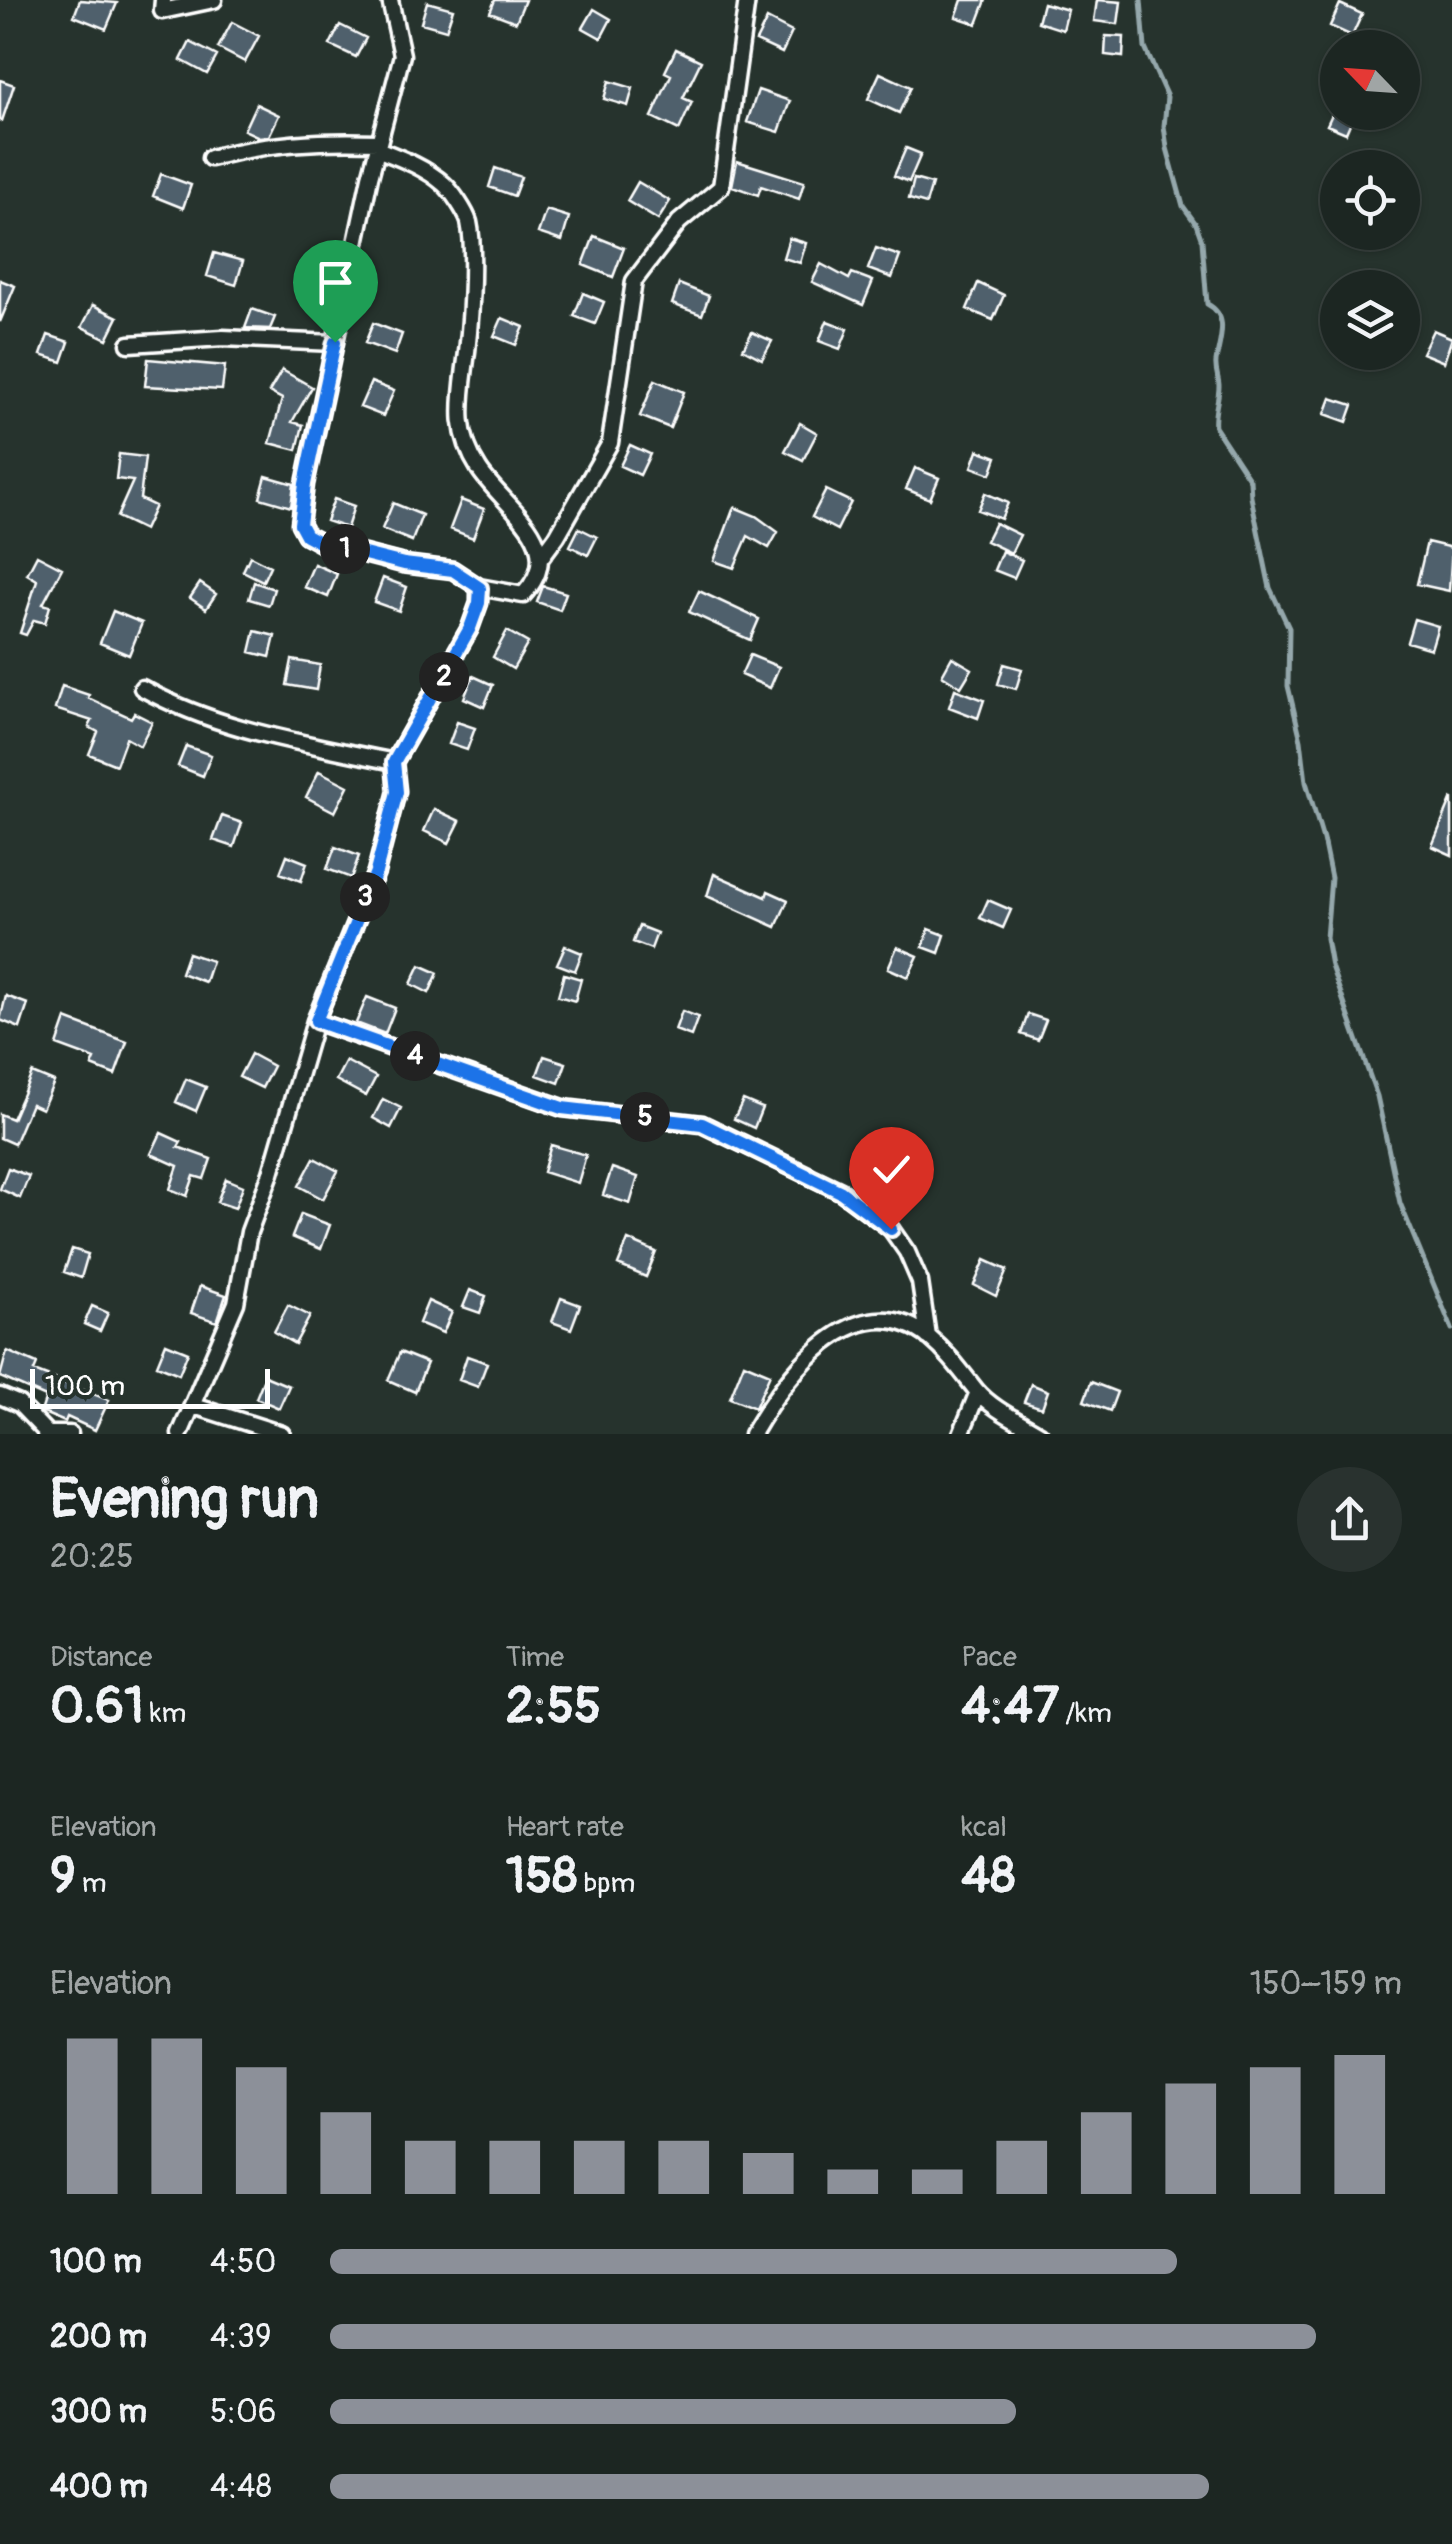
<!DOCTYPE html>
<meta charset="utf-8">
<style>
body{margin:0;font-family:Pangolin,sans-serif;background:#29322f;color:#f1f3f6;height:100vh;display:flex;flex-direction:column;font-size:38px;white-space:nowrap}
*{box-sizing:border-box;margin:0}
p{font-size:32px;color:#a0a5a5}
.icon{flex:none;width:55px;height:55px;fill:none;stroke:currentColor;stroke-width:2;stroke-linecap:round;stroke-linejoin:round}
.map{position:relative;height:1434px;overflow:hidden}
.sheet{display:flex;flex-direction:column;background:#1c2622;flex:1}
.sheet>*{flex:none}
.needle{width:65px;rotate:295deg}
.fabs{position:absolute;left:1320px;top:30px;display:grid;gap:20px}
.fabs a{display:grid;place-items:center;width:100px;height:100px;border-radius:50%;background:#1c2622;box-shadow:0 2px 8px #0004,0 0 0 2px #3a4340;font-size:50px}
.scale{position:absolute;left:30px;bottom:25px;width:240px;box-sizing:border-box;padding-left:10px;border:5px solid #fff;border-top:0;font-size:28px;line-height:35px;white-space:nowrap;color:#fff;-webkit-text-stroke:8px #26332d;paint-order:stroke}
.pin{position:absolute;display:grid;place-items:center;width:85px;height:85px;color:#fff;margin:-102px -42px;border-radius:50% 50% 50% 0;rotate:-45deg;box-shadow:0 0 10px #0007}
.pin .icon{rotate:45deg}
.km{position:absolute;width:50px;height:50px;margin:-25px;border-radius:50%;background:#222;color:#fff;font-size:28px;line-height:50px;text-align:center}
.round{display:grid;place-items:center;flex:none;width:105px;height:105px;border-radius:52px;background:#29322f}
.summary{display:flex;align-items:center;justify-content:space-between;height:170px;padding:0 50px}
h1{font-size:55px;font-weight:700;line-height:75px}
.stats{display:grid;grid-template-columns:repeat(3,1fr);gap:15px;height:170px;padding:10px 50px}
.stats div{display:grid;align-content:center}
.stats b{font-size:50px;font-weight:700}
.stats small{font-size:28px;font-weight:400}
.stats p{font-size:28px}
.chart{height:280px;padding:20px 50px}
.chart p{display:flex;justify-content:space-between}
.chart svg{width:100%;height:180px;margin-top:10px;stroke:#8c9099;stroke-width:6}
ul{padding:0 50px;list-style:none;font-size:32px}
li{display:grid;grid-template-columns:160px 120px 1fr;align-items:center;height:75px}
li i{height:25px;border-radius:12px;background:#8c9099}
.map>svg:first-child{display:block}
</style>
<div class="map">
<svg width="1452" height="1434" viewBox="0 0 1452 1434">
<rect width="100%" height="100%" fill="#26332d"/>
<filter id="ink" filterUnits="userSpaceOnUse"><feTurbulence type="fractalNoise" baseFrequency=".01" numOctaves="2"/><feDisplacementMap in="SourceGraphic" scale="20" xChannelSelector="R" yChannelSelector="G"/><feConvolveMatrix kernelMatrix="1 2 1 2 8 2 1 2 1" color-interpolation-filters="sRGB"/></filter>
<g filter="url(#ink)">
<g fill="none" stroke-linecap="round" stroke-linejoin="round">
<path stroke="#95a8ac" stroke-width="5" d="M 1141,0 L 1145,48 L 1167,97 L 1164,126 L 1167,148 L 1183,206 L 1196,224 L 1202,241 L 1207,304 C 1231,316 1219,341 1216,362 C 1215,371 1219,378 1219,386 C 1219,400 1213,413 1215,427 L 1250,480 L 1251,497 L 1270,588 L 1289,628 L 1288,686 L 1301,740 L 1306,782 L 1323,839 L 1331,878 L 1326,938 L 1331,966 L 1377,1096 L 1400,1203 L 1452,1329"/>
</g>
<path fill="#4f616c" stroke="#fff" stroke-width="2.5" d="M 80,0 L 117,3 L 106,29 L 74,16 Z
M 495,0 L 525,0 L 516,22 L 490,12 Z
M 962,0 L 986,0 L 977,24 L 956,17 Z
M 1097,0 L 1121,2 L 1118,24 L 1094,21 Z
M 427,2 L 453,9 L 446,30 L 421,23 Z
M 1043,3 L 1068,10 L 1063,30 L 1038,22 Z
M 1340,4 L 1362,14 L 1352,36 L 1330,26 Z
M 594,9 L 611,19 L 601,38 L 583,28 Z
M 767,19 L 792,32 L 782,53 L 756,41 Z
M 232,22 L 259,36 L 245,62 L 218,48 Z
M 340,25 L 366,38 L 356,57 L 330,45 Z
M 1106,36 L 1124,37 L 1123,57 L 1105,55 Z
M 190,42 L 217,56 L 207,74 L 181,60 Z
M 676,49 L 701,61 L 683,98 L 692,102 L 679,130 L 652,117 L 671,75 L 665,72 Z
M 880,73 L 911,87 L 899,113 L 868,99 Z
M 0,80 L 14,85 L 2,121 L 0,120 Z
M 609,81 L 633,88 L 628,106 L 604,99 Z
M 758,90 L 790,101 L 779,132 L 747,122 Z
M 256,104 L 279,115 L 269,136 L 259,137 L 244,130 Z
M 1333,112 L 1355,112 L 1346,133 L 1327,125 Z
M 906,148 L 921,154 L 909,182 L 894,176 Z
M 737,161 L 804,182 L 799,199 L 761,186 L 758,195 L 732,186 Z
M 495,168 L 521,177 L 514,196 L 489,187 Z
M 161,174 L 191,185 L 183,208 L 153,196 Z
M 914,179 L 932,184 L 926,204 L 909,199 Z
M 638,182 L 670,201 L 658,220 L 627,201 Z
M 546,210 L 569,217 L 562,241 L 538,233 Z
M 594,236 L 624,248 L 613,277 L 583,265 Z
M 789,238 L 806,243 L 800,263 L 783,258 Z
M 876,248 L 900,256 L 892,278 L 868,269 Z
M 214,253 L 243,261 L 236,285 L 207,276 Z
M 821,264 L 849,279 L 852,273 L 873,281 L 863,305 L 812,282 Z
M 311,270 L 334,279 L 326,299 L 303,291 Z
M 0,280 L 15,286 L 0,322 Z
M 978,283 L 1004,295 L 993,320 L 967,309 Z
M 679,284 L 709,296 L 702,315 L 672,304 Z
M 583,293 L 604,302 L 595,324 L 574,316 Z
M 93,305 L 118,317 L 107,339 L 82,327 Z
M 252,309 L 275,317 L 270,329 L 245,328 Z
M 502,318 L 524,327 L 516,345 L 494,336 Z
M 827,321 L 848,329 L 840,349 L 819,341 Z
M 373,323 L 402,334 L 395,354 L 365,343 Z
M 1433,330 L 1452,338 L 1444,362 L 1422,353 Z
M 752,332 L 772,341 L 762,359 L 743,349 Z
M 48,335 L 69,342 L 62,362 L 41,355 Z
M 148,359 L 225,366 L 222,390 L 145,386 Z
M 282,370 L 312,387 L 292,422 L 303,425 L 297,450 L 270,443 L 282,399 L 269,392 Z
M 655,380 L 684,392 L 670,428 L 640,416 Z
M 371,382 L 394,391 L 383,416 L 360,407 Z
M 1331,398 L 1353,405 L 1347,422 L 1325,414 Z
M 800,423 L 817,433 L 803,460 L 785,451 Z
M 630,445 L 650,454 L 640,475 L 620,466 Z
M 978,450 L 997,457 L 991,474 L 972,467 Z
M 119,454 L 145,457 L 140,499 L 155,506 L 144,530 L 117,517 L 133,481 L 116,479 Z
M 915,468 L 939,478 L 930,499 L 906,489 Z
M 266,476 L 294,484 L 291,507 L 260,498 Z
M 826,490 L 851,502 L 837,530 L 812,517 Z
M 985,493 L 1008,503 L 1001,519 L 978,510 Z
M 334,499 L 354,506 L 347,528 L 326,521 Z
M 461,500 L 484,509 L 473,538 L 450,529 Z
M 393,503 L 422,515 L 412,541 L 382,529 Z
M 734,507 L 756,516 L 778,532 L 769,548 L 748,536 L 734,568 L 714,561 Z
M 995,523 L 1020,535 L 1011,553 L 986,541 Z
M 579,528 L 597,537 L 588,555 L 570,546 Z
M 1427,542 L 1452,548 L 1449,591 L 1417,584 Z
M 1002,551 L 1022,560 L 1014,578 L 994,570 Z
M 37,555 L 62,568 L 43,604 L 50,606 L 45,623 L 34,620 L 26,635 L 20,633 L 37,580 L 27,574 Z
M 250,556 L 270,566 L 263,581 L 243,571 Z
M 314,564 L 337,574 L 328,597 L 304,587 Z
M 383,578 L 407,587 L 399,611 L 374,602 Z
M 254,582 L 274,589 L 269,605 L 249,599 Z
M 200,583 L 216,594 L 206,609 L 190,598 Z
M 543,586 L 566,593 L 560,610 L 537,602 Z
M 699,591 L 759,619 L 750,640 L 689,612 Z
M 113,611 L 142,623 L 129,655 L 100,643 Z
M 1414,619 L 1438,626 L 1431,649 L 1407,642 Z
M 255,631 L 275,636 L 270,657 L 250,652 Z
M 507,631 L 528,643 L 513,669 L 493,657 Z
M 750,655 L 779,667 L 770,688 L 741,675 Z
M 952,657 L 972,669 L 961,687 L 942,675 Z
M 292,660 L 320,665 L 316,690 L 287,685 Z
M 1004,664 L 1022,669 L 1016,689 L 998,684 Z
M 473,676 L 493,685 L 484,707 L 464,698 Z
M 62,686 L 89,695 L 88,698 L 131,718 L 134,713 L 152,722 L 140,746 L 126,738 L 116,765 L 89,754 L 98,732 L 89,727 L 92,721 L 55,709 Z
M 955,689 L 984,700 L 978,718 L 949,707 Z
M 457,722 L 475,728 L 467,750 L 449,744 Z
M 186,746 L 211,755 L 203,776 L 178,766 Z
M 319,771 L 348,786 L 335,812 L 306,797 Z
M 1452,798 L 1452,855 L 1432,846 Z
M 434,809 L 460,821 L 449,843 L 424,831 Z
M 222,816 L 242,823 L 234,847 L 213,840 Z
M 335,847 L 359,856 L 351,878 L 327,869 Z
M 287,855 L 307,863 L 301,881 L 280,873 Z
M 714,874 L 766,897 L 768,891 L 788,900 L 776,927 L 707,896 Z
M 988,900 L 1011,910 L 1003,928 L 980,918 Z
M 639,926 L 657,933 L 651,949 L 633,942 Z
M 929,929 L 945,935 L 939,953 L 923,947 Z
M 565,946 L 582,953 L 575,971 L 557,964 Z
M 897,947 L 918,956 L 908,977 L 888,968 Z
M 188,953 L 212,961 L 205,982 L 181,973 Z
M 420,965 L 438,973 L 429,993 L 411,984 Z
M 564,974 L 581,979 L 575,1001 L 558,996 Z
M 6,996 L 28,1004 L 20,1028 L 0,1020 Z
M 367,997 L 395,1008 L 385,1034 L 356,1023 Z
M 682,1011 L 698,1017 L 691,1036 L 675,1030 Z
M 1028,1014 L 1046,1020 L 1038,1040 L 1021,1034 Z
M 66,1019 L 127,1042 L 115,1075 L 92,1066 L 95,1059 L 57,1045 Z
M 251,1054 L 273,1066 L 262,1088 L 239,1077 Z
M 544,1056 L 566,1063 L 559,1083 L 537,1075 Z
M 346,1061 L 376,1077 L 366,1096 L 336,1080 Z
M 32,1073 L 54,1082 L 42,1109 L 31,1104 L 14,1144 L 0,1138 L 0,1114 L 12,1119 Z
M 186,1079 L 206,1087 L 196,1111 L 176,1102 Z
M 383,1099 L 401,1108 L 391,1128 L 373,1118 Z
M 743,1100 L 762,1108 L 754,1128 L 734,1119 Z
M 161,1133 L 181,1142 L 178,1147 L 211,1159 L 204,1179 L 194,1176 L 187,1196 L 170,1189 L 178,1166 L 151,1154 Z
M 551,1145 L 586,1155 L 578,1183 L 543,1172 Z
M 314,1158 L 338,1171 L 323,1199 L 299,1186 Z
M 8,1168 L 29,1176 L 20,1198 L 0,1189 Z
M 612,1168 L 638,1177 L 630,1204 L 603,1195 Z
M 226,1179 L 243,1186 L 235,1208 L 217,1202 Z
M 301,1214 L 330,1225 L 321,1249 L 292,1237 Z
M 628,1240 L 656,1252 L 646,1277 L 618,1265 Z
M 72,1249 L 88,1254 L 81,1278 L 64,1272 Z
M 985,1260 L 1007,1270 L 996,1296 L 974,1285 Z
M 200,1286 L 226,1295 L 217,1322 L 191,1313 Z
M 470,1290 L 486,1296 L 480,1313 L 463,1307 Z
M 561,1298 L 580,1305 L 571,1329 L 552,1322 Z
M 428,1301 L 452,1312 L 443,1333 L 419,1323 Z
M 288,1305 L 310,1316 L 295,1344 L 274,1332 Z
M 92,1306 L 108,1313 L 100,1331 L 84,1324 Z
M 166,1343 L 188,1352 L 179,1374 L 157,1365 Z
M 7,1351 L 37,1364 L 34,1371 L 109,1400 L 95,1430 L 67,1417 L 65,1422 L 41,1412 L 46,1397 L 0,1377 Z
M 400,1352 L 427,1363 L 415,1392 L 388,1380 Z
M 467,1356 L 487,1363 L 478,1387 L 459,1380 Z
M 744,1363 L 770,1374 L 755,1408 L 730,1398 Z
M 265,1376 L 289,1386 L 279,1408 L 256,1398 Z
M 1091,1382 L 1117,1392 L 1110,1411 L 1084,1401 Z
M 1031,1384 L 1048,1391 L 1042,1408 L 1024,1402 Z"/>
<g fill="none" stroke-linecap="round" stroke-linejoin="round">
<defs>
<path id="minor" d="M 163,0 L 162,11 L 214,0
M 377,149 C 400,158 425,167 444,184 C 452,191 466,212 469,222 C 476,254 470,333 465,367 C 460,406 456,433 479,469 C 504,508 571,544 523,595 L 479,587
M 210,158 C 267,143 320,140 378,142
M 129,344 L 223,338 L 335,343
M 540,559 L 557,536 L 610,443 L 634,281 L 679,222 L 721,187 L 747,0
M 142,688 C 219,731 309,744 394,762
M 315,1021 L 563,1108 L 702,1124 L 841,1191 L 891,1229 L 907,1252 L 920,1282 L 928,1337
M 0,1396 L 19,1404 L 46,1432
M 194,1406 L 282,1434
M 45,1434 L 70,1434
M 180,1434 L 236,1303 L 249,1232 L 271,1173 L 315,1021 L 376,872 L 397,791 L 394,762 L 470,628 L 479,603 L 479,587 L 453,570 L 403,564 L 321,543 L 306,535 L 300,524 L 305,484 L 370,177 L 402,55 L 390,0
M 752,1434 C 785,1377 856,1279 930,1338 C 949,1354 961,1371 976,1390 C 992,1409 1019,1421 1040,1434
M 961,1434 L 978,1392"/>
</defs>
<use href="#minor" stroke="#fff" stroke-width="21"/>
<use href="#minor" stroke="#26332d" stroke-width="14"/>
</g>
</g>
<g fill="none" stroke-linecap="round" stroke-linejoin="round" filter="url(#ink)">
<defs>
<path id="route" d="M 335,342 L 305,484 L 300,524 L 306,535 L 321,543 L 404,564 L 453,570 L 480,588 L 479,603 L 470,628 L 394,762 L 397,792 L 376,872 L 316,1021 L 562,1108 L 702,1124 L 841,1192 L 891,1229"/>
</defs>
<use href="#route" stroke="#fff" stroke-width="20"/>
<use href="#route" stroke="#1a73e8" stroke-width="12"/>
</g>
</svg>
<div class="fabs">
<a><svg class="needle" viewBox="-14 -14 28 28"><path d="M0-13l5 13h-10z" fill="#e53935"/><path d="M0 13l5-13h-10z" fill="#a0a5a5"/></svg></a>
<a><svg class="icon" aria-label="locate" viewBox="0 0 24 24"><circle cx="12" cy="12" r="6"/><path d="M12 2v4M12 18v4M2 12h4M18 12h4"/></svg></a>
<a><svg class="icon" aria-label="layers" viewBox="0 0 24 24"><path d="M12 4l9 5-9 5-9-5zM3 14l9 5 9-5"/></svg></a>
</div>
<div class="scale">100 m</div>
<div class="pin" style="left:335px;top:342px;background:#1e9e55"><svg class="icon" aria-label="arrive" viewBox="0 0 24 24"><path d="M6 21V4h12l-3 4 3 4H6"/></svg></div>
<div class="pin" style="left:891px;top:1229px;background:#d93025"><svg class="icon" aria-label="check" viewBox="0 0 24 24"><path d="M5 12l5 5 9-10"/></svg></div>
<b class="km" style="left:345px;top:549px">1</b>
<b class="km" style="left:444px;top:677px">2</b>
<b class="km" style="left:365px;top:897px">3</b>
<b class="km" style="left:415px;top:1056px">4</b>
<b class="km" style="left:645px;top:1117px">5</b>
</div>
<section class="sheet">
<div class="summary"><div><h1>Evening run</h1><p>20:25</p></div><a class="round"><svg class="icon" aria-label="share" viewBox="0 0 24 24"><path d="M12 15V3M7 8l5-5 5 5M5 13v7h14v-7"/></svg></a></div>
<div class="stats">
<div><p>Distance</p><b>0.61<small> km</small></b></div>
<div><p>Time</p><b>2:55</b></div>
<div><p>Pace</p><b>4:47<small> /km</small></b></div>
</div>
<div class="stats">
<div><p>Elevation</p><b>9<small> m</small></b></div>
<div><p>Heart rate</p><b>158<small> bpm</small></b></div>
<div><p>kcal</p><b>48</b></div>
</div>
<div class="chart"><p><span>Elevation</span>150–159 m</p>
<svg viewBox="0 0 160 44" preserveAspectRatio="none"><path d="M5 44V6M15 44V6M25 44V13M35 44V24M45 44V31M55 44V31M65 44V31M75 44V31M85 44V34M95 44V38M105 44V38M115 44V31M125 44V24M135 44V17M145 44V13M155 44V10"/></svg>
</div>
<ul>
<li><b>100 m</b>4:50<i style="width:79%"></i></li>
<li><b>200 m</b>4:39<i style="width:92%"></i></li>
<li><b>300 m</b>5:06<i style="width:64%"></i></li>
<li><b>400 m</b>4:48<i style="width:82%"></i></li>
</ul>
</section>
